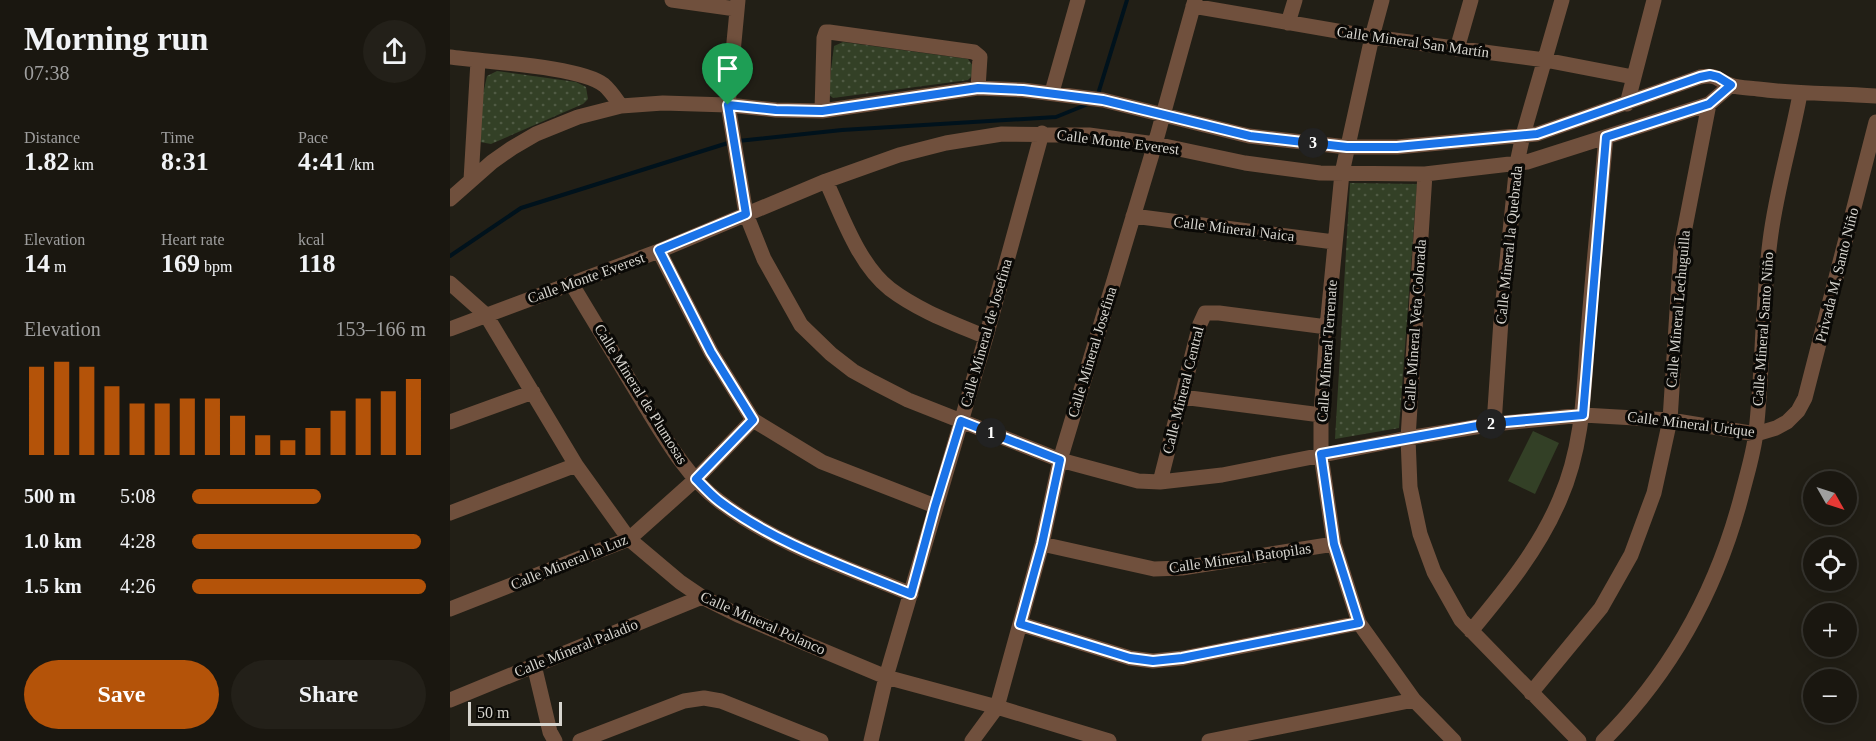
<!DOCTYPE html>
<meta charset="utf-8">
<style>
body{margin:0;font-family:"Times New Roman",serif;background:#232019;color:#f1f3f6;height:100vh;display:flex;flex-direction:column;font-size:22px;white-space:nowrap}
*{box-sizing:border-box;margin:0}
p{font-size:20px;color:#9f9f9f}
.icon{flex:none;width:33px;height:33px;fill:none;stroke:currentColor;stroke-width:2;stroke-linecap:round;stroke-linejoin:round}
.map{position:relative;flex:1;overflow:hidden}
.panel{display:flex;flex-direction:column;background:#1a1710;width:450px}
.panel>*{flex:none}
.needle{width:39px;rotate:129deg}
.tools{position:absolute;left:1353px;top:471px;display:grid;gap:12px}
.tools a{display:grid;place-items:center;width:54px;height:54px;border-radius:50%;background:#1a1710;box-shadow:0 3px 15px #0003,0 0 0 2px #383630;font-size:30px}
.scale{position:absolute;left:18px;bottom:15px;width:94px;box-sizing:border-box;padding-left:6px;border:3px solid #d7d5cf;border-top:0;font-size:16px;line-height:21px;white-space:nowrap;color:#d7d5cf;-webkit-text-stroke:4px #0a0906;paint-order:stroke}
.pin{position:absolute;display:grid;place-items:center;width:51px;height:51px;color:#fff;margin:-62px -26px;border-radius:50% 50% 50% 0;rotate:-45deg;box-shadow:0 0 6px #0007}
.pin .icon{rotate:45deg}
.km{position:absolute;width:30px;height:30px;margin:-15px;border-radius:50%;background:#222;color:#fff;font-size:16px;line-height:30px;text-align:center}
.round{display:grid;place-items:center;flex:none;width:63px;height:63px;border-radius:32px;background:#232019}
.head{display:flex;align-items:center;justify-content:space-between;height:102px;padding:0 24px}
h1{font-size:33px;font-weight:700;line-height:45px}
.figures{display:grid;grid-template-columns:repeat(3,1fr);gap:9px;height:102px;padding:6px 24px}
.figures div{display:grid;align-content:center}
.figures b{font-size:26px;font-weight:700}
.figures small{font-size:16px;font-weight:400}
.figures p{font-size:16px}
.chart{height:168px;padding:12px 24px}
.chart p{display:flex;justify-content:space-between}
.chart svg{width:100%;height:108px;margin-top:6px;stroke:#b45309;stroke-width:6}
.primary-button{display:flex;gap:12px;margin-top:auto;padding:12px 24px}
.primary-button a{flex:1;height:69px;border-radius:36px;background:#b45309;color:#fff;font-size:24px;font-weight:700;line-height:69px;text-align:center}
.primary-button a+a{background:#232019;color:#f1f3f6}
ul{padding:0 24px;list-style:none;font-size:20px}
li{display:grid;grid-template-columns:96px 72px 1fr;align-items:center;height:45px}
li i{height:15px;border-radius:8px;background:#b45309}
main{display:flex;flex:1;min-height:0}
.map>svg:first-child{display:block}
</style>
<main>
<section class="panel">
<div class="head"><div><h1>Morning run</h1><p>07:38</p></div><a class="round"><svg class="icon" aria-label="share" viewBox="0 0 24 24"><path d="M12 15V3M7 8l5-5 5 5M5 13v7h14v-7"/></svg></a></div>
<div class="figures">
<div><p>Distance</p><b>1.82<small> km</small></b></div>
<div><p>Time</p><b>8:31</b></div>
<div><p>Pace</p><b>4:41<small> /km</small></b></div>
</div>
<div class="figures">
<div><p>Elevation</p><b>14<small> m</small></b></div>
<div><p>Heart rate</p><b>169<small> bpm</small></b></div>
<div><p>kcal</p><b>118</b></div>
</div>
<div class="chart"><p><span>Elevation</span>153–166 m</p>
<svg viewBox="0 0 160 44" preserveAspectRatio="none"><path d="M5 44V8M15 44V6M25 44V8M35 44V16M45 44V23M55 44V23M65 44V21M75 44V21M85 44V28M95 44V36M105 44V38M115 44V33M125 44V26M135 44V21M145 44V18M155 44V13"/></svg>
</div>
<ul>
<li><b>500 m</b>5:08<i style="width:55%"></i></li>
<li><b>1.0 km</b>4:28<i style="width:98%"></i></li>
<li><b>1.5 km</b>4:26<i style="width:100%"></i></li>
</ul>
<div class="primary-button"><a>Save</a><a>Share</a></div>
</section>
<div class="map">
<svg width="1426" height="741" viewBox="0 0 1426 741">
<defs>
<pattern id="park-dots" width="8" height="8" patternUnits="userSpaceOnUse" patternTransform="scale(1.5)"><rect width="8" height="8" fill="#334026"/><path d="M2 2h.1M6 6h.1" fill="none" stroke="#505b44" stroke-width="1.8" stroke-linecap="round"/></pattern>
</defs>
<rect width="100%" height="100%" fill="#221f16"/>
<path fill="url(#park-dots)" d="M 393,42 L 518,59 L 523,66 L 524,74 L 518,80 L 383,98 L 378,94 L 384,46 Z
M 47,71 L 126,82 L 136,87 L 138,99 L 133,104 L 41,144 L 30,142 L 25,129 L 37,76 Z
M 900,183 L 967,184 L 949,428 L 885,439 Z"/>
<path fill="#334026" d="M 1083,431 L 1109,443 L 1085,494 L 1058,481 Z"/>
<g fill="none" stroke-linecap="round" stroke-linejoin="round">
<path stroke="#00121c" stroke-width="4" d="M 648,94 L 677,0
M 288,141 L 392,130 L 606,117 L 638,104
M 0,256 L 71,208 L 281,142"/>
<path stroke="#70503d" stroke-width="15" d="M 222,0 L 286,9
M 288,0 L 278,105 L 296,214 L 314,259 L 351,325 L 381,354 L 403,371 L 423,382 L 458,400 L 610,460 L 688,481 L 710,482 L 772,475 L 958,438 L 1044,424 L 1133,415 L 1220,420 L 1306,434 L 1326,428 L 1337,422 L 1348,411 L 1355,398 L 1426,122
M 932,0 L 922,37 L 892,173 L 877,327 L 871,415 L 871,455 L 884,544 L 909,623 L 964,700 L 1004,741
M 743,6 L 922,37 L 1095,60 L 1183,77
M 838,23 L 845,0
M 1007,49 L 1021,0
M 0,57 C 34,62 130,66 154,85 C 160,90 166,99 171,106
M 602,92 L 628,0
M 1177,104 L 1204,0
M 372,111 L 374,38 L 376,32 L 379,32 L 524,52 L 530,57 L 528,88
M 975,174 L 958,438 L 960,487 L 970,534 L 984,572 L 1011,620 L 1129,741
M 21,180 L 28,61
M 376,181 C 392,216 409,265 440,289 C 469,311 503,323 536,337
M 0,199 L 42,162 L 62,148 L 86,134 L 128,117 L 171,106 L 213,103 L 278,105 L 326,110 L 372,111 L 528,88 L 573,90 L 653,100 L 799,136 L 897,147 L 947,147 L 1087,134 L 1250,77 C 1267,74 1266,79 1280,85 C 1288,88 1300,88 1308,89 C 1347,94 1386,93 1426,96
M 683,216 L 884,242
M 209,251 L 261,352 L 303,420 L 372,462 L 485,506
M 0,283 L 36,315 L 126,465 L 179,539 L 230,582 L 252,597 L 288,615 L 436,677 L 547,707 L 659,741
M 121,283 C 146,324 170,364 194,404 C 215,438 237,477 269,501 C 325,544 396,567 461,594
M 0,329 L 209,251 L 376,181 L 449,155 L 496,143 L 552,134 L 639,135 L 705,144 L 795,163 L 870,173 L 975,174 L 1077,162 L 1259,104 L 1281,85
M 732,397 L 871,415
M 0,422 L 83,392
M 1044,424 L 1051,320 L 1067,163 L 1073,135 L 1112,0
M 710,482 L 750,324 L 755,313 L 769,313 L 877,327
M 0,513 L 126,465
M 592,544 L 704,569 L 732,568 L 884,544
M 0,609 L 179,539 L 246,479 L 303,420
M 570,624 L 680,658 L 703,661 L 733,658 L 909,623
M 1021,631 C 1055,590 1089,549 1110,499 C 1133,447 1134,390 1138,333 C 1143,268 1150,203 1156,137
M 84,665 L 100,732 L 105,741
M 1081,693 L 1151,608 L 1181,555 L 1204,493 L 1220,420 L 1231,248 L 1259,104
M 0,700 L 252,597
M 130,741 L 234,701 L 254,698 L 271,701 L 371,741
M 421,741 L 436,677 L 536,337 L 592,133
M 522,741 L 547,707 L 592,544 L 610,460 L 705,144 L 745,0
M 759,741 L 964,700
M 1153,741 C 1223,671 1269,585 1293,490 C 1298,471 1304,451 1306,432 C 1313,369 1312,304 1320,241 C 1326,191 1341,143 1350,94"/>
</g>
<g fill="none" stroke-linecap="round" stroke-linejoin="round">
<defs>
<path id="route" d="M 1260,75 L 1268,77 L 1281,85 L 1259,104 L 1156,137 L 1133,415 L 1044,423 L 871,454 L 884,544 L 909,623 L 732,658 L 703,661 L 680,658 L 570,624 L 592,544 L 610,460 L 511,421 L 485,506 L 461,594 C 396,567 326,544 269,501 C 261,495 253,486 246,479 L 303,420 L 261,352 L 209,250 L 296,214 L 278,105 L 326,110 L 372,111 L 528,88 L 573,90 L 653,100 L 800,136 L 897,147 L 947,147 L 1087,134 L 1250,77 Z"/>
</defs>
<use href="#route" stroke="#fff" stroke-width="12"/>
<use href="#route" stroke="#1a73e8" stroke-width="8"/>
</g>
<g text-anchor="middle" stroke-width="6" stroke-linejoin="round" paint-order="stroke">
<g font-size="15" fill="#d7d5cf" stroke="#0a0906">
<text transform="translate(963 42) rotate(8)" y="5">Calle Mineral San Martín</text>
<text transform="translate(668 142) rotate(7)" y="5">Calle Monte Everest</text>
<text transform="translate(784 229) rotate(7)" y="5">Calle Mineral Naica</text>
<text transform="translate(1059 245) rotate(-84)" y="5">Calle Mineral la Quebrada</text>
<text transform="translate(1387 275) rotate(-76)" y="5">Privada M. Santo Niño</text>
<text transform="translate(136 278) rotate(-20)" y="5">Calle Monte Everest</text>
<text transform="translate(1228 309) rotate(-85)" y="5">Calle Mineral Lechuguilla</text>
<text transform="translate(965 325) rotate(-86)" y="5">Calle Mineral Veta Colorada</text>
<text transform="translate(1313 329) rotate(-86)" y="5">Calle Mineral Santo Niño</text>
<text transform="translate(536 333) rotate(-74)" y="5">Calle Mineral de Josefina</text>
<text transform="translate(877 351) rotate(-86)" y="5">Calle Mineral Terrenate</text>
<text transform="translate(642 352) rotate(-73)" y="5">Calle Mineral Josefina</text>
<text transform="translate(733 390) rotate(-76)" y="5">Calle Mineral Central</text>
<text transform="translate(191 394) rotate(58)" y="5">Calle Mineral de Plumosas</text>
<text transform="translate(1241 424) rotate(7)" y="5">Calle Mineral Urique</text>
<text transform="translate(790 558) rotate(-8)" y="5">Calle Mineral Batopilas</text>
<text transform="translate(119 562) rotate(-22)" y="5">Calle Mineral la Luz</text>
<text transform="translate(313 623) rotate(24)" y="5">Calle Mineral Polanco</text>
<text transform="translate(126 648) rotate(-22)" y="5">Calle Mineral Paladio</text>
</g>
</g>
</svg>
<div class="tools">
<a><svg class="needle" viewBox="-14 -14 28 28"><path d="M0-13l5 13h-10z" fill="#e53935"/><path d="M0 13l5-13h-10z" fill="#9f9f9f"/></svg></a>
<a><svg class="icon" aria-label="locate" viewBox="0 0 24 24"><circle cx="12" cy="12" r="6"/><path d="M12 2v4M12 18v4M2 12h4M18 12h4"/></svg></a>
<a>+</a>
<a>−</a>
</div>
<div class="scale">50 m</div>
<div class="pin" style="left:278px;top:105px;background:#1e9e55"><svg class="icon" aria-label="arrive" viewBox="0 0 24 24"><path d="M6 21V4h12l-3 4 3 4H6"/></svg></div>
<b class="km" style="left:541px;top:433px">1</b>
<b class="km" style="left:1041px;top:424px">2</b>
<b class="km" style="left:863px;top:143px">3</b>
</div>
</main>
